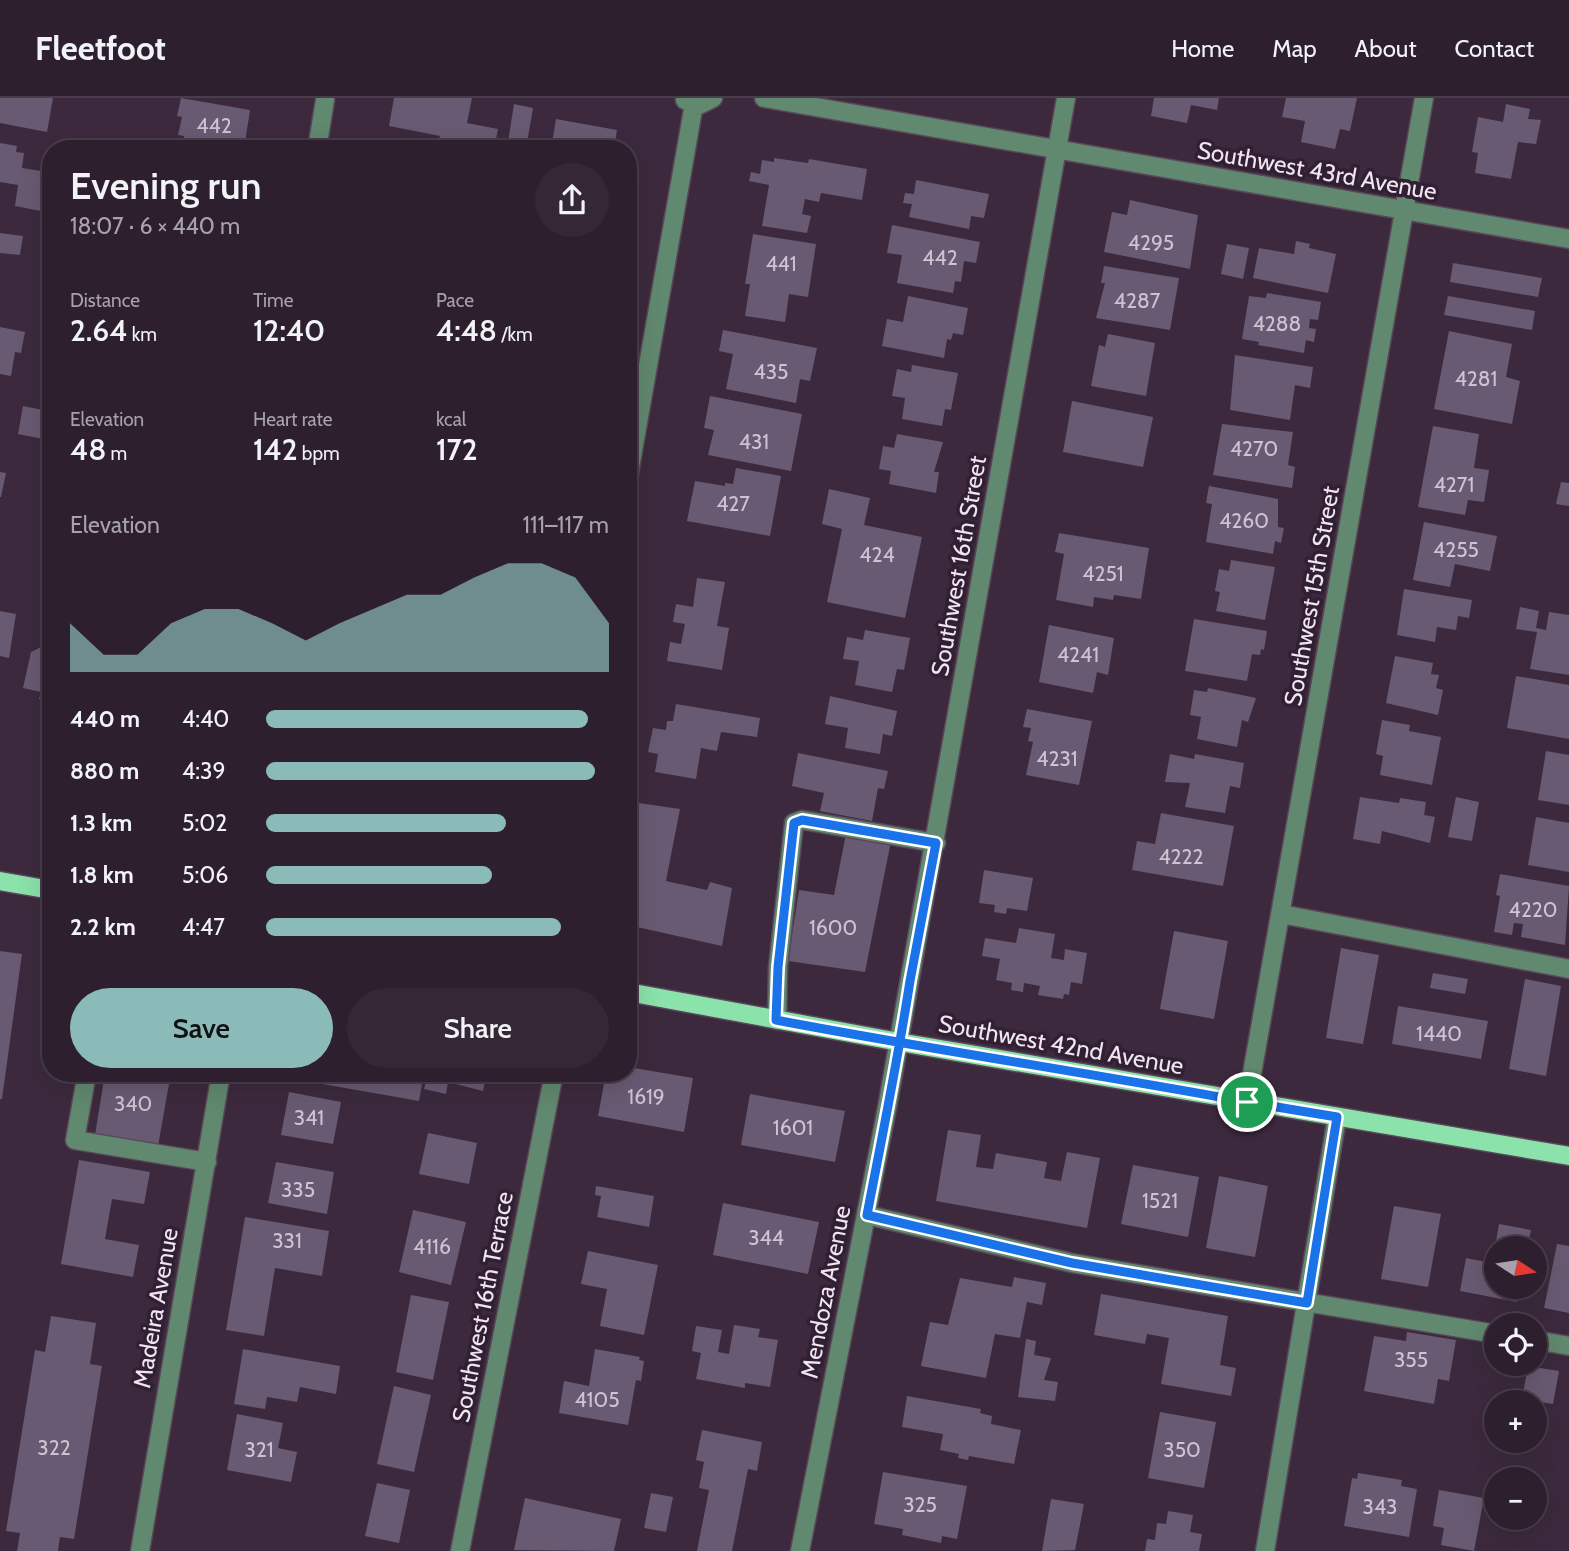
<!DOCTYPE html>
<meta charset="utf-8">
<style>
body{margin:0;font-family:Cabin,sans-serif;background:#352736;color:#f1f3f6;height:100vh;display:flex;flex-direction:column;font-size:26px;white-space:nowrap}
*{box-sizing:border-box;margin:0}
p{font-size:23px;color:#a7a2aa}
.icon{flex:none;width:38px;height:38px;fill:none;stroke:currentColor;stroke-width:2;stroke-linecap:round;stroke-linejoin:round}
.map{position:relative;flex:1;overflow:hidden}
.sheet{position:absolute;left:42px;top:42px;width:595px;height:942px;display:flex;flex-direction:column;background:#2d1f2e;border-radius:28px;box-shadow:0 7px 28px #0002,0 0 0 2px #483d4a}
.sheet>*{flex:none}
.needle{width:46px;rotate:102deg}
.buttons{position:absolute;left:1484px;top:1138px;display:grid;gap:14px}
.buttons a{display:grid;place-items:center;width:63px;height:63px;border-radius:50%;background:#2d1f2e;box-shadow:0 7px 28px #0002,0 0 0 2px #483d4a;font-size:35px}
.pin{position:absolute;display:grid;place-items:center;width:60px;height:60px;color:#fff;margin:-30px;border:4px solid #fff;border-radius:50%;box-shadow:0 2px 7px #0007}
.round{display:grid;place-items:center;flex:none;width:74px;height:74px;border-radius:37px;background:#352736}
.overview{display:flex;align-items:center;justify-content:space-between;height:119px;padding:0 28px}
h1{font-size:38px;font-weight:600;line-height:52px}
.figures{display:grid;grid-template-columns:repeat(3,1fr);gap:10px;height:119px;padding:7px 28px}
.figures div{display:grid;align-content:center}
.figures b{font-size:30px;font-weight:600}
.figures small{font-size:19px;font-weight:400}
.figures p{font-size:19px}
.chart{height:196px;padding:14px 28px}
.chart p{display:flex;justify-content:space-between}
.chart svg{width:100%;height:126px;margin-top:7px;fill:#8bbbb9;opacity:.7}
.action{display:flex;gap:14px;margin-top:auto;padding:14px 28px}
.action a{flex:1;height:80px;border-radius:42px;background:#8bbbb9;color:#111;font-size:28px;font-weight:600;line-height:80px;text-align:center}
.action a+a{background:#352736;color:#f1f3f6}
ul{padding:0 28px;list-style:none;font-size:23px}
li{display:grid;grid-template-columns:112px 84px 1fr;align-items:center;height:52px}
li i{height:18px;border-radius:9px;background:#8bbbb9}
header{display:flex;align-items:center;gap:42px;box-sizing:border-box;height:98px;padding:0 35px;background:#2d1f2e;border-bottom:2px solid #483d4a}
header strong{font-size:33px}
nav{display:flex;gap:38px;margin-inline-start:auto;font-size:24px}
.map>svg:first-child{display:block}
</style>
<header>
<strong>Fleetfoot</strong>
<nav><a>Home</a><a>Map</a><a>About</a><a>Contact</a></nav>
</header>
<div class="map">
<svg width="1569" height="1453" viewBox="0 0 1569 1453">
<rect width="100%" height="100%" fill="#3c293d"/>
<path fill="#685a72" d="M 0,0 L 53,0 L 47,34 L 0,25 Z
M 181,0 L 250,12 L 244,51 L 182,51 L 184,38 L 178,37 L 182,19 L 177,18 Z
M 394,0 L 472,0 L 467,25 L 498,31 L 494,51 L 465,51 L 438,45 L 440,38 L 389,28 Z
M 1154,0 L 1219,0 L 1217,12 L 1191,7 L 1187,25 L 1151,18 Z
M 1286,0 L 1357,0 L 1350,33 L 1340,31 L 1335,51 L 1301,44 L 1305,23 L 1282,19 Z
M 514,6 L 533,10 L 526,51 L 507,50 Z
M 1506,6 L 1530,11 L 1528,21 L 1541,22 L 1536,46 L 1518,44 L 1511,81 L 1475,75 L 1478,55 L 1472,54 L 1478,19 L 1503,24 Z
M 556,21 L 617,32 L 615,44 L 623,46 L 622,51 L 551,51 Z
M 0,45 L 17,48 L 16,54 L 24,55 L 22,70 L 48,74 L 41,113 L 15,108 L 18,87 L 0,84 Z
M 774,60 L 808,65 L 809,61 L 867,71 L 862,102 L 821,95 L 819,104 L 805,101 L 802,116 L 811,118 L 807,135 L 762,128 L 769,87 L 749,83 L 751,74 L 760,76 L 762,62 L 774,64 Z
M 916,82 L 989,96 L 984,120 L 971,118 L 969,131 L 909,119 L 912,106 L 903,105 L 905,95 L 914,96 Z
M 1130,102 L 1198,117 L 1190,171 L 1104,154 L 1112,114 L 1127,117 Z
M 892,127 L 980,144 L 976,165 L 964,163 L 961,184 L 955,183 L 953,195 L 897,185 L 902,157 L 887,155 Z
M 0,135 L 23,138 L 20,157 L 0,155 Z
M 753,136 L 816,146 L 808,199 L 789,196 L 785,224 L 745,218 L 750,186 L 745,186 Z
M 1296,143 L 1310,146 L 1309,150 L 1336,156 L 1328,195 L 1253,180 L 1259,150 L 1294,156 Z
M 1227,146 L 1249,150 L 1243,181 L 1221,176 Z
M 1453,165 L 1542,180 L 1538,199 L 1450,184 Z
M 1104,168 L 1179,180 L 1170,232 L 1096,220 L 1105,185 L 1101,185 Z
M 1267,195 L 1321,204 L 1318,222 L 1310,221 L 1309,230 L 1316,231 L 1314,244 L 1306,242 L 1304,255 L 1258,247 L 1259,244 L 1242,241 L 1249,198 L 1266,200 Z
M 908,198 L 968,210 L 963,237 L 953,235 L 951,242 L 947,241 L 944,260 L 882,248 L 887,221 L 903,224 Z
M 1448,198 L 1535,213 L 1532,232 L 1444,217 Z
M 0,229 L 25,234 L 21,255 L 15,254 L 11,278 L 0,276 Z
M 723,232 L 817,250 L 810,283 L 800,281 L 796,305 L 726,291 L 733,256 L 719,253 Z
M 1449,233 L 1512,246 L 1506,279 L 1520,283 L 1512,326 L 1434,311 Z
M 1108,236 L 1155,245 L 1146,298 L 1091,288 L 1099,247 L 1105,249 Z
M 1235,257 L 1313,269 L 1310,290 L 1295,287 L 1290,322 L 1230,312 Z
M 912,267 L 958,275 L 951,312 L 945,311 L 942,328 L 902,321 L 905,300 L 892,298 L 897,271 L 911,274 Z
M 710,298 L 802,316 L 791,373 L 708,357 L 714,332 L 704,330 Z
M 1072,303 L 1153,319 L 1143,369 L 1063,354 Z
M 23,308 L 48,313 L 43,341 L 18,336 Z
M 1222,326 L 1293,334 L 1288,367 L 1295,369 L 1292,390 L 1213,377 Z
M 1433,328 L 1479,336 L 1474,370 L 1489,372 L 1484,404 L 1468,402 L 1465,417 L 1418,409 Z
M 897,336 L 943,344 L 934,374 L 939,374 L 936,395 L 889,386 L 891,373 L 879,371 L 883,348 L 894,350 Z
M 736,370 L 781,378 L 770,438 L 687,423 L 695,383 L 725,388 L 725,385 L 733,386 Z
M 0,374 L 6,375 L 1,399 L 0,399 Z
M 1561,384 L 1569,385 L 1569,408 L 1556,406 Z
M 1209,388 L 1278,401 L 1278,429 L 1284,430 L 1281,445 L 1275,443 L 1273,456 L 1206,444 L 1212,406 L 1206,405 Z
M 829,391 L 870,400 L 864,427 L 922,439 L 905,520 L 827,504 L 842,431 L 822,426 Z
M 1424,424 L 1497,438 L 1490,473 L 1455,466 L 1450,489 L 1413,482 Z
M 1059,435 L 1149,450 L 1141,501 L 1114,497 L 1113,502 L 1094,499 L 1093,509 L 1056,502 L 1064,456 L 1055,454 Z
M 1231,462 L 1275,469 L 1265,522 L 1216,513 L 1220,494 L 1215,493 L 1219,471 L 1229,473 Z
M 697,480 L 725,484 L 717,528 L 729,530 L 722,572 L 667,563 L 670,544 L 681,546 L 685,526 L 673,524 L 676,506 L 693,509 Z
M 1404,491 L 1472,502 L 1469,520 L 1458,518 L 1456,532 L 1437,529 L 1435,544 L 1397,537 Z
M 1520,509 L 1539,513 L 1536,530 L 1546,532 L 1549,514 L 1569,517 L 1569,577 L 1530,571 L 1537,534 L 1516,531 Z
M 0,513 L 16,516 L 9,560 L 0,558 Z
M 1194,521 L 1267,533 L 1264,552 L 1261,551 L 1260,557 L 1252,556 L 1247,583 L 1185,573 Z
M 1049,527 L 1114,540 L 1108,577 L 1097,574 L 1093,595 L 1039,584 Z
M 865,532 L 910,540 L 904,572 L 897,571 L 892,594 L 855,587 L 859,563 L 843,561 L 847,539 L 863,542 Z
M 43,548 L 51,549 L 51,604 L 39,601 L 41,594 L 23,590 L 31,554 Z
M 1395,558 L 1433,565 L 1431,576 L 1439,577 L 1436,590 L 1443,592 L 1438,617 L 1386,605 Z
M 1516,578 L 1569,587 L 1569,641 L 1507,630 Z
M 1208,590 L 1256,600 L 1248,624 L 1242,622 L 1237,649 L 1197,641 L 1201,619 L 1190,617 L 1194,592 L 1207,594 Z
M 830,598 L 897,613 L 892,638 L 883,636 L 880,656 L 845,650 L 848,630 L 825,626 Z
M 676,606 L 760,620 L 757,639 L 721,634 L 717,653 L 701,650 L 696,681 L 655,674 L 658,656 L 648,654 L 653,630 L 666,632 L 667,623 L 673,623 Z
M 1027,611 L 1092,623 L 1079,687 L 1026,677 L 1033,644 L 1028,643 L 1031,630 L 1023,629 Z
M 1382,622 L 1410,627 L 1409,633 L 1441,639 L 1432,687 L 1380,677 L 1383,658 L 1376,656 Z
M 1546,653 L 1569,657 L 1569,707 L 1538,702 Z
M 798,655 L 888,673 L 884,691 L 878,690 L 872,723 L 820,713 L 824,695 L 792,688 Z
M 1170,656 L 1194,661 L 1195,656 L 1244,665 L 1240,690 L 1230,688 L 1225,715 L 1185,709 L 1190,685 L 1165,684 Z
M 1360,699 L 1399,705 L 1400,700 L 1426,704 L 1424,717 L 1435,719 L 1430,745 L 1382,733 L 1380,746 L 1353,741 Z
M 1456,699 L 1479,704 L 1472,743 L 1448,739 Z
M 632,704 L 680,711 L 666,783 L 707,792 L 710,784 L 732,790 L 722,848 L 628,827 L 628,721 Z
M 1161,715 L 1234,728 L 1223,788 L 1132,772 L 1137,743 L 1155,746 Z
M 1536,719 L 1569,725 L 1569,774 L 1528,767 Z
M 846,736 L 891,743 L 865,874 L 788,863 L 799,792 L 834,797 Z
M 984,772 L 1033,780 L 1027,813 L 1007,810 L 1006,816 L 994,814 L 995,807 L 979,805 Z
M 1500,776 L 1569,788 L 1565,847 L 1521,839 L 1523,826 L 1514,825 L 1512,837 L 1494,834 L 1500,798 L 1496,797 Z
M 1019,830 L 1055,836 L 1051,860 L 1064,862 L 1065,851 L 1087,855 L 1082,886 L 1071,884 L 1069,897 L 1064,896 L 1063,901 L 1038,897 L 1040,888 L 1024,885 L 1023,894 L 1011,892 L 1012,885 L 996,882 L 1000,861 L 982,858 L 985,840 L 1016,845 Z
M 1174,833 L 1228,843 L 1214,921 L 1160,911 Z
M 1341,850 L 1379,857 L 1363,946 L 1326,940 Z
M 0,853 L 22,856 L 2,1001 L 0,1001 Z
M 1433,875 L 1468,881 L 1465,896 L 1430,890 Z
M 1525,881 L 1561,888 L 1546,978 L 1509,971 Z
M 1398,908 L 1488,923 L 1481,961 L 1392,946 Z
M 628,969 L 693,980 L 684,1034 L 598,1018 L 606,975 L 628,975 Z
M 105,975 L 171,975 L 158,1048 L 95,1037 Z
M 295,975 L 424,975 L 419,1003 L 294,981 Z
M 428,975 L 487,975 L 483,993 L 448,984 L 446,996 L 424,991 Z
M 289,994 L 341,1004 L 333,1046 L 281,1037 Z
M 750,996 L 845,1013 L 835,1064 L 741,1047 Z
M 948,1032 L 981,1037 L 976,1069 L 993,1071 L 996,1055 L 1047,1064 L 1044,1080 L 1061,1083 L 1067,1054 L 1100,1060 L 1087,1130 L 936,1103 Z
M 428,1035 L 477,1045 L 469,1086 L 419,1076 Z
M 79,1062 L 150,1074 L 144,1106 L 112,1101 L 105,1141 L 139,1147 L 133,1179 L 61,1166 Z
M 276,1064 L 334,1074 L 327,1116 L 268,1105 Z
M 1133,1067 L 1199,1079 L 1188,1139 L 1121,1126 Z
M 1219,1078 L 1268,1088 L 1255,1159 L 1206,1150 Z
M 596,1088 L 654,1098 L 649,1129 L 597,1119 L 601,1098 L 595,1097 Z
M 723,1105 L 819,1124 L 808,1176 L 713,1157 Z
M 1394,1108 L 1441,1116 L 1428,1189 L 1381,1181 Z
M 413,1112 L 466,1124 L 451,1187 L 399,1174 Z
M 245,1119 L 329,1133 L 322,1178 L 275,1170 L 264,1238 L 226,1232 Z
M 1499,1126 L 1531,1132 L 1527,1150 L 1496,1150 L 1496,1188 L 1520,1188 L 1517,1204 L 1460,1193 L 1466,1160 L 1492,1165 Z
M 1557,1146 L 1569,1148 L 1569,1215 L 1544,1210 Z
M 588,1153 L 658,1167 L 644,1237 L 600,1228 L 607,1191 L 581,1186 Z
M 1014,1179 L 1046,1185 L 1042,1207 L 1027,1204 L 1020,1240 L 995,1236 L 986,1280 L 921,1268 L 930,1224 L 948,1227 L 960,1180 L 1012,1189 Z
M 1101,1196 L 1228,1218 L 1220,1267 L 1236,1270 L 1231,1298 L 1161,1286 L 1169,1240 L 1147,1236 L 1145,1246 L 1094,1237 Z
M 411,1197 L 449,1204 L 433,1282 L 396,1274 Z
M 51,1218 L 96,1225 L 90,1266 L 102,1268 L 74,1441 L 60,1439 L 58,1453 L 17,1453 L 20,1435 L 6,1433 L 35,1252 L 45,1254 Z
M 734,1227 L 760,1231 L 758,1239 L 778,1242 L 770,1289 L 745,1285 L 745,1290 L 696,1281 L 701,1255 L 692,1253 L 696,1228 L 722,1232 L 718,1254 L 729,1256 Z
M 1407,1234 L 1456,1242 L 1449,1283 L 1438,1281 L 1434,1306 L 1364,1293 L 1374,1238 L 1406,1243 Z
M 1026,1241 L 1036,1243 L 1034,1257 L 1051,1260 L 1044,1282 L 1058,1284 L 1055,1303 L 1018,1299 Z
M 243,1251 L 340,1268 L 336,1296 L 300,1289 L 297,1304 L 267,1299 L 265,1311 L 234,1306 Z
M 595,1251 L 640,1259 L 639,1262 L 644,1263 L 641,1283 L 636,1282 L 628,1327 L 559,1315 L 564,1283 L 589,1288 Z
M 1528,1268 L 1559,1273 L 1553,1306 L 1522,1301 Z
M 394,1288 L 431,1297 L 414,1374 L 377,1366 Z
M 907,1298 L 981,1311 L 980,1315 L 992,1318 L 991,1326 L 1021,1332 L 1014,1366 L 969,1358 L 968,1362 L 958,1360 L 959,1356 L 940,1352 L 943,1336 L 902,1329 Z
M 1160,1314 L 1216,1324 L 1204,1390 L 1148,1380 Z
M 237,1316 L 283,1325 L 278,1350 L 297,1354 L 291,1384 L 227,1372 Z
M 702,1332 L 762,1344 L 757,1373 L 748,1371 L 732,1453 L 697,1453 L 709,1392 L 699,1390 L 704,1364 L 696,1362 Z
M 883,1374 L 967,1388 L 957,1441 L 942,1438 L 941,1445 L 902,1437 L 903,1431 L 874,1426 Z
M 1358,1375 L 1402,1382 L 1401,1388 L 1417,1391 L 1409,1439 L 1344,1428 L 1352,1380 L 1357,1381 Z
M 377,1385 L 410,1392 L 399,1445 L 365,1438 Z
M 1439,1392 L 1484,1400 L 1474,1453 L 1441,1447 L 1444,1430 L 1433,1428 Z
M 651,1395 L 673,1399 L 666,1434 L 644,1430 Z
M 525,1400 L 621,1421 L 614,1453 L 514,1452 Z
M 1051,1401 L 1084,1406 L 1075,1452 L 1042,1453 Z
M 1168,1413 L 1193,1417 L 1190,1434 L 1202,1436 L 1199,1453 L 1145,1453 L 1147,1441 L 1155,1442 L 1157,1425 L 1166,1426 Z"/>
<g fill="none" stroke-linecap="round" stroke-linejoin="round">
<defs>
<path id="minor" d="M 764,0 L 1569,141
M 685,2 L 699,7 L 713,0
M 317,51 L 325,2
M 628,381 L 694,6
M 1281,816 L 1569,871
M 777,922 L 778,869 L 794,725 L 802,722 L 936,745
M 87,975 L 75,1042 L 207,1064
M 1247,1004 L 1424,0
M 867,1117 L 1072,1165 L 1496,1236
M 1535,1242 L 1569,1248
M 140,1453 L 221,975
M 460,1453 L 554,975
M 800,1453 L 887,1010 L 1066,0
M 1265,1453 L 1337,1019"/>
<path id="major" d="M 0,783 L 51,792
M 628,894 L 899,944 L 1569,1058"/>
</defs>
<use href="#minor" stroke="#59475a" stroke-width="21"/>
<use href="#major" stroke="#59475a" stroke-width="21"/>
<use href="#minor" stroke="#61896f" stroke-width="18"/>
<use href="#major" stroke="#8be2ab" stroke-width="18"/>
</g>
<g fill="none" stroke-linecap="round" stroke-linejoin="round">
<defs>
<path id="route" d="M 1247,1004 C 1090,975 933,952 776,922 L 778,869 L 794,725 L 802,722 L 936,745 L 910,883 C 898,961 882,1039 867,1117 L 1072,1165 L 1307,1205 L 1337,1019 L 1247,1004"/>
</defs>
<use href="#route" stroke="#fff" stroke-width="14"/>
<use href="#route" stroke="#1a73e8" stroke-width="9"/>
</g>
<g text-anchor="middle" stroke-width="7" stroke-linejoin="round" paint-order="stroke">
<g font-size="21" fill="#cfc2d2">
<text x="214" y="35">442</text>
<text x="1151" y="152">4295</text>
<text x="940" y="167">442</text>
<text x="781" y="173">441</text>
<text x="1137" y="210">4287</text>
<text x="1277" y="233">4288</text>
<text x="771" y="281">435</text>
<text x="1476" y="288">4281</text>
<text x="754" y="351">431</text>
<text x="1254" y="358">4270</text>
<text x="1454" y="394">4271</text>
<text x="733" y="413">427</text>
<text x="1244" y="430">4260</text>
<text x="1456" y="459">4255</text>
<text x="877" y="464">424</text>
<text x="1103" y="483">4251</text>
<text x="1078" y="564">4241</text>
<text x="1057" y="668">4231</text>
<text x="1181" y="766">4222</text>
<text x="1533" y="819">4220</text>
<text x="833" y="837">1600</text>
<text x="1439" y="943">1440</text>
<text x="646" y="1006">1619</text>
<text x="133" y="1013">340</text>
<text x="309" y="1027">341</text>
<text x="793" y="1037">1601</text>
<text x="298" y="1099">335</text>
<text x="1160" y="1110">1521</text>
<text x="766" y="1147">344</text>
<text x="287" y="1150">331</text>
<text x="432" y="1156">4116</text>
<text x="1411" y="1269">355</text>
<text x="597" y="1309">4105</text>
<text x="54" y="1357">322</text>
<text x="259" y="1359">321</text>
<text x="1182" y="1359">350</text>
<text x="920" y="1414">325</text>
<text x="1380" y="1416">343</text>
</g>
<g font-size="24" fill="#f1e5f2" stroke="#312033">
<text transform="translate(1317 73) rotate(10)" y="8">Southwest 43rd Avenue</text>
<text transform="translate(959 468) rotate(-80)" y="8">Southwest 16th Street</text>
<text transform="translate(1312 498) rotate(-80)" y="8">Southwest 15th Street</text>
<text transform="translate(1061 947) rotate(10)" y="8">Southwest 42nd Avenue</text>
<text transform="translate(826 1194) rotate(-79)" y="8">Mendoza Avenue</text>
<text transform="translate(483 1209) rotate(-79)" y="8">Southwest 16th Terrace</text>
<text transform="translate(156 1210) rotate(-80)" y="8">Madeira Avenue</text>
</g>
</g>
</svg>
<div class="buttons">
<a><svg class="needle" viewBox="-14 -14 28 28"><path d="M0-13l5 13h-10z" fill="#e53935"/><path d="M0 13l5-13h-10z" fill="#a7a2aa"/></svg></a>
<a><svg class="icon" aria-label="locate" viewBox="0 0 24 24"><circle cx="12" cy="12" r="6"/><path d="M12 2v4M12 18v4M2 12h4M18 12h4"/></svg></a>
<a>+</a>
<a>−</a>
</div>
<div class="pin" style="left:1247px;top:1004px;background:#1e9e55"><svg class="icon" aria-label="arrive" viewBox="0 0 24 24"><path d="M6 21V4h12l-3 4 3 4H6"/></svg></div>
<section class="sheet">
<div class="overview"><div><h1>Evening run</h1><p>18:07 · 6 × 440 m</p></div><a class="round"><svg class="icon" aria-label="share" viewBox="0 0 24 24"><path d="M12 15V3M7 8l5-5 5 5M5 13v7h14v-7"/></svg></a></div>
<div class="figures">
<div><p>Distance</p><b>2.64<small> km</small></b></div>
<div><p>Time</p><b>12:40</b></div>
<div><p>Pace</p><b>4:48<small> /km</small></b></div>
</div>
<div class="figures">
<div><p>Elevation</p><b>48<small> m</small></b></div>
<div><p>Heart rate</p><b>142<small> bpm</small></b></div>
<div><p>kcal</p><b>172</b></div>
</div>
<div class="chart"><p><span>Elevation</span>111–117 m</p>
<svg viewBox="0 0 160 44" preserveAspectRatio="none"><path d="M0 44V27L10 38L20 38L30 27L40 22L50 22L60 27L70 33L80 27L90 22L100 17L110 17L120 11L130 6L140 6L150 11L160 27V44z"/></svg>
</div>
<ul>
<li><b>440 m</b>4:40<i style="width:94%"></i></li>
<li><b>880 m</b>4:39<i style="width:96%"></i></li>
<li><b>1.3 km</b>5:02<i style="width:70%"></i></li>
<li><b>1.8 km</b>5:06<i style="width:66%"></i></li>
<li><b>2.2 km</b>4:47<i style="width:86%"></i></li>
</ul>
<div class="action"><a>Save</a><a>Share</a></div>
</section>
</div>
